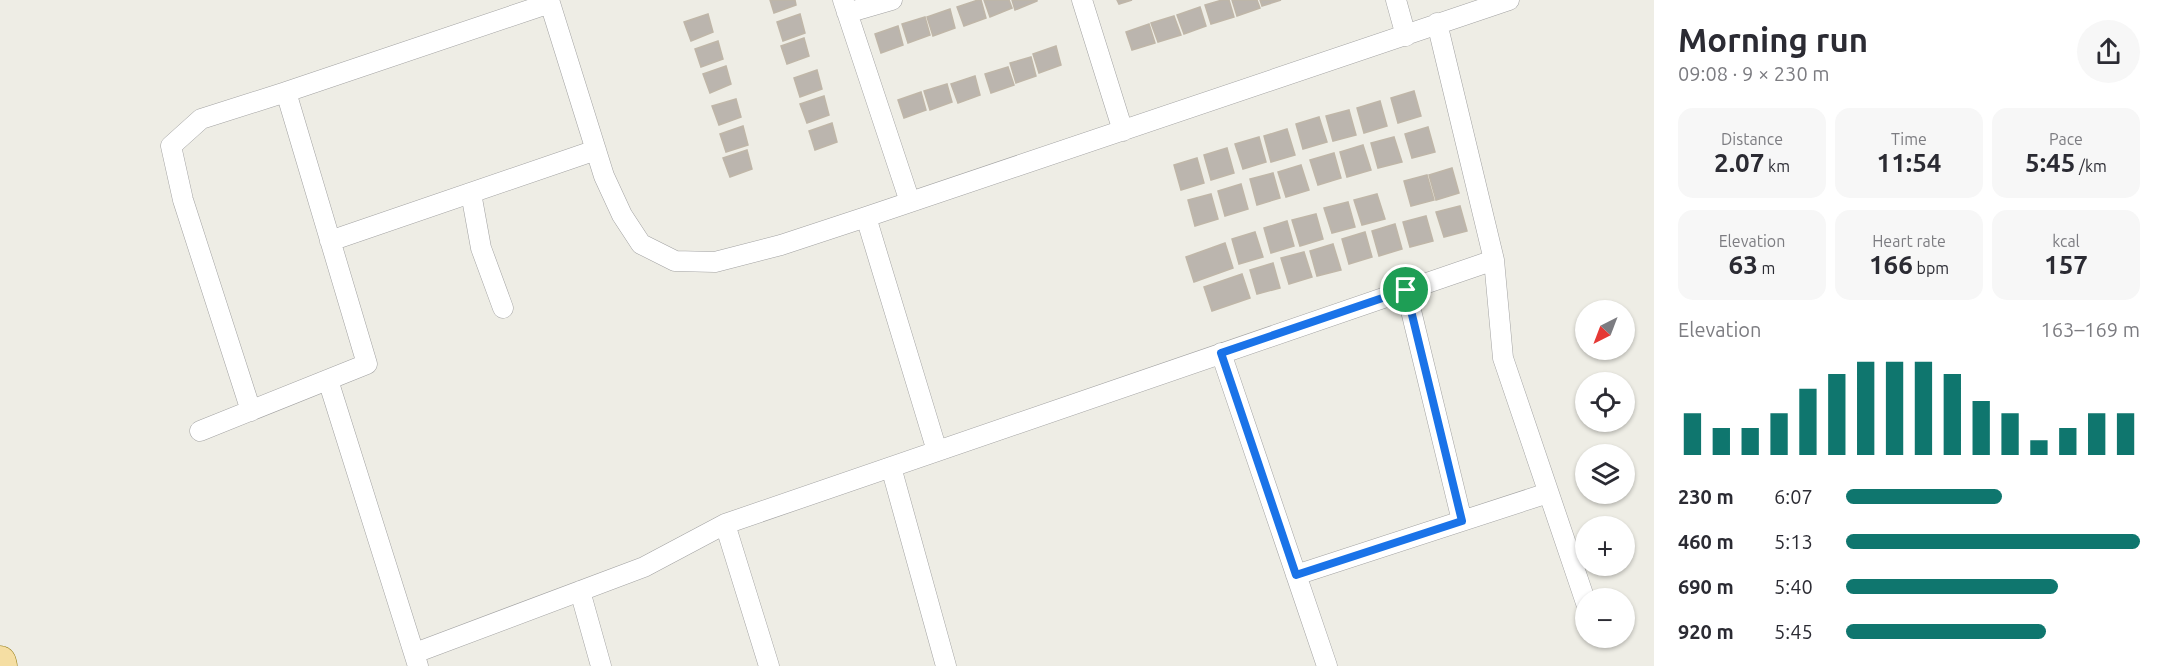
<!DOCTYPE html>
<meta charset="utf-8">
<style>
body{margin:0;font-family:Ubuntu,sans-serif;background:#f7f7f7;color:#2b2b33;height:100vh;display:flex;flex-direction:column;font-size:22px;white-space:nowrap}
*{box-sizing:border-box;margin:0}
p{font-size:20px;color:#7c7c81}
.icon{flex:none;width:33px;height:33px;fill:none;stroke:currentColor;stroke-width:2;stroke-linecap:round;stroke-linejoin:round}
.map{position:relative;flex:1;overflow:hidden}
.side{display:flex;flex-direction:column;background:#fff;width:510px}
.side>*{flex:none}
.needle{width:39px;rotate:222deg}
.controls{position:absolute;left:1575px;top:300px;display:grid;gap:12px}
.controls a{display:grid;place-items:center;width:60px;height:60px;border-radius:50%;background:#fff;box-shadow:0 2px 4px #0004;font-size:30px}
.pin{position:absolute;display:grid;place-items:center;width:51px;height:51px;color:#fff;margin:-26px;border:3px solid #fff;border-radius:50%;box-shadow:0 2px 6px #0007}
.round{display:grid;place-items:center;flex:none;width:63px;height:63px;border-radius:32px;background:#f7f7f7}
.headline{display:flex;align-items:center;justify-content:space-between;height:102px;padding:0 24px}
h1{font-size:33px;font-weight:700;line-height:45px}
.stats{display:grid;grid-template-columns:repeat(3,1fr);gap:9px;height:102px;padding:6px 24px}
.stats div{display:grid;align-content:center;border-radius:15px;background:#f7f7f7;text-align:center}
.stats b{font-size:26px;font-weight:700}
.stats small{font-size:16px;font-weight:400}
.stats p{font-size:16px}
.chart{height:168px;padding:12px 24px}
.chart p{display:flex;justify-content:space-between}
.chart svg{width:100%;height:108px;margin-top:6px;stroke:#0f766e;stroke-width:6}
ul{padding:0 24px;list-style:none;font-size:20px}
li{display:grid;grid-template-columns:96px 72px 1fr;align-items:center;height:45px}
li i{height:15px;border-radius:8px;background:#0f766e}
main{display:flex;flex:1;min-height:0}
.map>svg:first-child{display:block}
</style>
<main>
<div class="map">
<svg width="1654" height="666" viewBox="0 0 1654 666">
<rect width="100%" height="100%" fill="#eeede5"/>
<path fill="#bbb5ae" stroke="#bfb6a8" stroke-width="1.5" d="M 770,0 L 795,0 L 796,5 L 774,13 Z
M 978,0 L 981,0 L 986,18 L 964,26 L 957,7 Z
M 984,0 L 1009,0 L 1012,8 L 990,17 Z
M 1012,0 L 1037,0 L 1037,1 L 1015,10 Z
M 1117,0 L 1132,0 L 1119,4 Z
M 1222,0 L 1229,0 L 1234,17 L 1211,24 L 1205,5 Z
M 1232,0 L 1257,0 L 1260,8 L 1237,16 Z
M 1260,0 L 1281,0 L 1262,6 Z
M 1200,7 L 1206,26 L 1184,34 L 1177,15 Z
M 950,9 L 955,28 L 933,36 L 927,17 Z
M 708,14 L 713,32 L 691,41 L 684,22 Z
M 800,14 L 805,33 L 783,41 L 777,22 Z
M 1174,16 L 1181,35 L 1158,42 L 1151,23 Z
M 925,17 L 930,35 L 908,43 L 902,24 Z
M 1149,24 L 1155,43 L 1132,50 L 1126,32 Z
M 898,26 L 903,45 L 881,53 L 875,34 Z
M 804,38 L 809,56 L 787,64 L 781,46 Z
M 718,41 L 723,59 L 701,67 L 695,49 Z
M 1056,46 L 1061,65 L 1039,73 L 1033,54 Z
M 1031,57 L 1036,76 L 1016,83 L 1010,63 Z
M 726,66 L 731,84 L 710,93 L 703,74 Z
M 1008,67 L 1014,85 L 991,93 L 985,74 Z
M 817,70 L 822,89 L 800,97 L 794,78 Z
M 975,76 L 980,95 L 958,103 L 951,84 Z
M 947,84 L 952,102 L 930,110 L 924,91 Z
M 1414,91 L 1421,116 L 1398,123 L 1391,98 Z
M 921,92 L 926,110 L 904,118 L 898,100 Z
M 824,96 L 829,115 L 807,123 L 800,104 Z
M 736,99 L 741,117 L 719,125 L 712,106 Z
M 1380,101 L 1387,126 L 1364,133 L 1357,108 Z
M 1349,110 L 1356,135 L 1333,141 L 1326,116 Z
M 1319,117 L 1327,142 L 1303,149 L 1296,124 Z
M 832,123 L 837,142 L 815,150 L 809,131 Z
M 743,126 L 748,145 L 726,152 L 720,134 Z
M 1428,127 L 1435,152 L 1412,158 L 1405,134 Z
M 1287,129 L 1295,155 L 1271,162 L 1264,136 Z
M 1259,137 L 1266,162 L 1243,169 L 1235,144 Z
M 1394,137 L 1402,162 L 1378,168 L 1371,143 Z
M 1363,145 L 1371,170 L 1347,177 L 1340,152 Z
M 1227,148 L 1234,173 L 1211,180 L 1204,155 Z
M 747,150 L 752,169 L 730,177 L 723,158 Z
M 1334,153 L 1341,178 L 1318,185 L 1310,160 Z
M 1197,158 L 1204,183 L 1181,190 L 1174,165 Z
M 1301,165 L 1309,190 L 1286,197 L 1278,172 Z
M 1452,168 L 1459,193 L 1436,200 L 1429,175 Z
M 1273,173 L 1280,198 L 1257,205 L 1250,179 Z
M 1427,175 L 1434,200 L 1411,206 L 1404,181 Z
M 1241,184 L 1248,209 L 1225,216 L 1218,191 Z
M 1211,194 L 1218,219 L 1195,226 L 1188,200 Z
M 1377,194 L 1385,219 L 1362,225 L 1354,200 Z
M 1348,202 L 1355,227 L 1332,233 L 1324,208 Z
M 1460,206 L 1467,231 L 1444,237 L 1436,212 Z
M 1316,214 L 1323,239 L 1300,246 L 1292,220 Z
M 1426,216 L 1433,241 L 1410,247 L 1403,222 Z
M 1287,221 L 1294,246 L 1271,253 L 1264,228 Z
M 1395,224 L 1402,249 L 1379,256 L 1372,231 Z
M 1255,232 L 1263,257 L 1239,264 L 1232,239 Z
M 1365,232 L 1372,257 L 1349,264 L 1342,239 Z
M 1225,243 L 1233,268 L 1194,282 L 1186,257 Z
M 1333,244 L 1341,270 L 1317,276 L 1310,251 Z
M 1304,252 L 1312,277 L 1289,284 L 1281,258 Z
M 1273,263 L 1280,288 L 1257,294 L 1250,270 Z
M 1242,274 L 1250,298 L 1212,311 L 1204,287 Z"/>
<g fill="none" stroke-linecap="round" stroke-linejoin="round">
<defs>
<path id="street" d="M 549,0 L 604,176 L 622,215 L 641,244 L 675,261 L 715,262 L 781,245 L 866,217 L 1509,0
M 843,0 L 910,202
M 1082,0 L 1123,131
M 1396,0 L 1406,36
M 847,13 L 892,0
M 1437,23 L 1494,260 L 1503,358 L 1586,603
M 471,193 L 481,248 L 503,308
M 866,217 L 937,451
M 330,241 L 596,150
M 1406,290 L 1462,521
M 1221,353 L 1327,666
M 328,380 L 418,666
M 251,411 L 183,200 L 171,146 L 201,119 L 286,92
M 200,431 L 367,364 L 286,92 L 550,3
M 891,467 L 946,666
M 725,524 L 769,666
M 1296,575 L 1548,493
M 580,591 L 601,666
M 415,653 L 644,567 L 725,524 L 1494,260"/>
<path id="primary" d="M 0,662 L 1,666"/>
</defs>
<use href="#street" stroke="#a2a2a2" stroke-width="21"/>
<use href="#primary" stroke="#8e760a" stroke-width="33"/>
<use href="#street" stroke="#fff" stroke-width="20"/>
<use href="#primary" stroke="#f5dea3" stroke-width="32"/>
</g>
<g fill="none" stroke-linecap="round" stroke-linejoin="round">
<defs>
<path id="route" d="M 1406,290 L 1462,521 L 1296,575 L 1221,353 Z"/>
</defs>
<use href="#route" stroke="#fff" stroke-width="12"/>
<use href="#route" stroke="#1a73e8" stroke-width="8"/>
</g>
</svg>
<div class="controls">
<a><svg class="needle" viewBox="-14 -14 28 28"><path d="M0-13l5 13h-10z" fill="#e53935"/><path d="M0 13l5-13h-10z" fill="#7c7c81"/></svg></a>
<a><svg class="icon" aria-label="locate" viewBox="0 0 24 24"><circle cx="12" cy="12" r="6"/><path d="M12 2v4M12 18v4M2 12h4M18 12h4"/></svg></a>
<a><svg class="icon" aria-label="layers" viewBox="0 0 24 24"><path d="M12 4l9 5-9 5-9-5zM3 14l9 5 9-5"/></svg></a>
<a>+</a>
<a>−</a>
</div>
<div class="pin" style="left:1406px;top:290px;background:#1e9e55"><svg class="icon" aria-label="arrive" viewBox="0 0 24 24"><path d="M6 21V4h12l-3 4 3 4H6"/></svg></div>
</div>
<section class="side">
<div class="headline"><div><h1>Morning run</h1><p>09:08 · 9 × 230 m</p></div><a class="round"><svg class="icon" aria-label="share" viewBox="0 0 24 24"><path d="M12 15V3M7 8l5-5 5 5M5 13v7h14v-7"/></svg></a></div>
<div class="stats">
<div><p>Distance</p><b>2.07<small> km</small></b></div>
<div><p>Time</p><b>11:54</b></div>
<div><p>Pace</p><b>5:45<small> /km</small></b></div>
</div>
<div class="stats">
<div><p>Elevation</p><b>63<small> m</small></b></div>
<div><p>Heart rate</p><b>166<small> bpm</small></b></div>
<div><p>kcal</p><b>157</b></div>
</div>
<div class="chart"><p><span>Elevation</span>163–169 m</p>
<svg viewBox="0 0 160 44" preserveAspectRatio="none"><path d="M5 44V27M15 44V33M25 44V33M35 44V27M45 44V17M55 44V11M65 44V6M75 44V6M85 44V6M95 44V11M105 44V22M115 44V27M125 44V38M135 44V33M145 44V27M155 44V27"/></svg>
</div>
<ul>
<li><b>230 m</b>6:07<i style="width:53%"></i></li>
<li><b>460 m</b>5:13<i style="width:100%"></i></li>
<li><b>690 m</b>5:40<i style="width:72%"></i></li>
<li><b>920 m</b>5:45<i style="width:68%"></i></li>
</ul>
</section>
</main>
